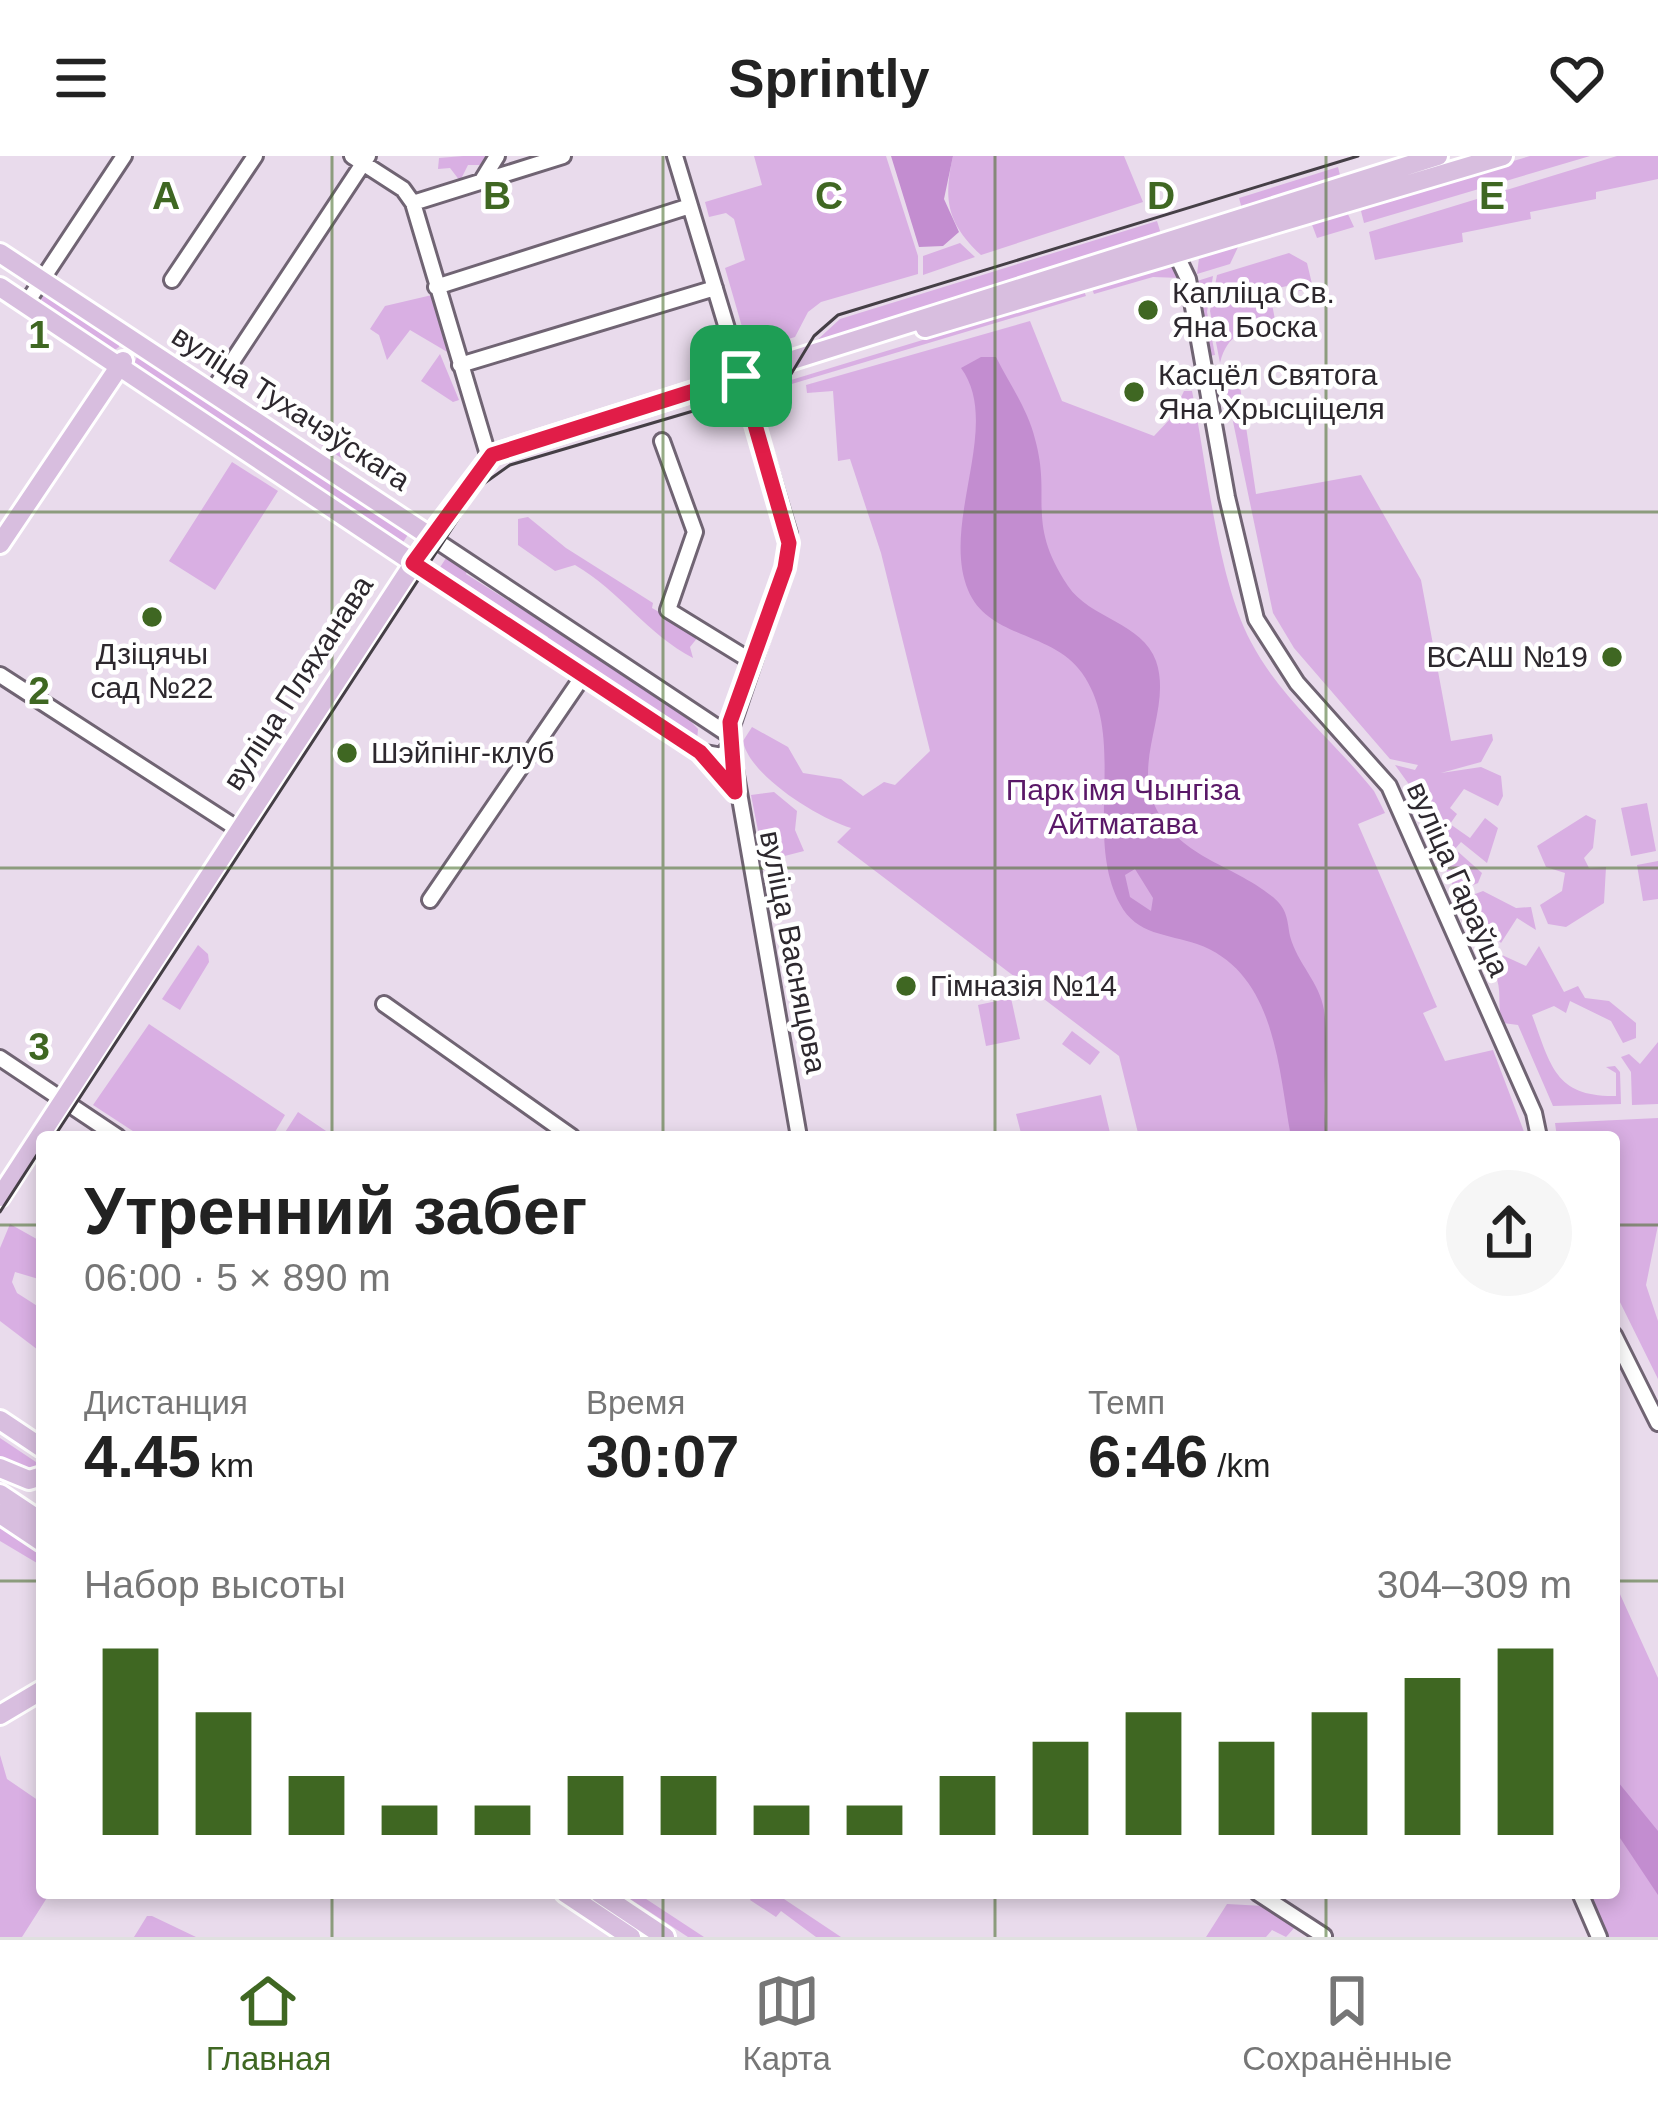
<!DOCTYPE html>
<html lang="ru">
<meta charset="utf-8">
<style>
body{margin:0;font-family:Helvetica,sans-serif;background:#f6f6f6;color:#222;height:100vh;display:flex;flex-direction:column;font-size:45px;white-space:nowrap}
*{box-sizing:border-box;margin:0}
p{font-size:39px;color:#767676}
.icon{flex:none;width:66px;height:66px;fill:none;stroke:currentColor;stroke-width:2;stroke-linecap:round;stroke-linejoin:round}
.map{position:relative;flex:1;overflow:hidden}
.sheet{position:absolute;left:36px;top:975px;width:1584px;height:768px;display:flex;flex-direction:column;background:#fff;border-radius:12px;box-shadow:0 6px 18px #0003}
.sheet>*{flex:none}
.pin{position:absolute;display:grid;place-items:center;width:102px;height:102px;color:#fff;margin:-51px;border-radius:24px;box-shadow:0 6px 18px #0006}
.round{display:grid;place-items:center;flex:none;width:126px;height:126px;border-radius:63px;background:#f6f6f6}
.head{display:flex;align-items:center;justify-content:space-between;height:204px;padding:0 48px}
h1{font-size:66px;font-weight:700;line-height:90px}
.figures{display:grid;grid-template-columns:repeat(3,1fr);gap:18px;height:204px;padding:12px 48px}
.figures div{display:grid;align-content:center}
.figures b{font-size:60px;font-weight:700}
.figures small{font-size:33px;font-weight:400}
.figures p{font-size:33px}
.chart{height:336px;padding:24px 48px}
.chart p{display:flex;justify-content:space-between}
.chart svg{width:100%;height:216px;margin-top:12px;stroke:#3f6722;stroke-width:6}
header{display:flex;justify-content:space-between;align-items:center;height:156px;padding:0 48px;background:#fff;font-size:54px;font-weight:700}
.menu{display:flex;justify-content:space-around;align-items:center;height:168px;border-top:3px solid #e0e0e0;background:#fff;font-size:33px;color:#767676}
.menu a{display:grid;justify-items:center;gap:6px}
.menu .current{color:#3f6722}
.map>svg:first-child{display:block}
</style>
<header><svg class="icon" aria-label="menu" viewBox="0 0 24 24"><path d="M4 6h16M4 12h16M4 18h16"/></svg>Sprintly<svg class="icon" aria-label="heart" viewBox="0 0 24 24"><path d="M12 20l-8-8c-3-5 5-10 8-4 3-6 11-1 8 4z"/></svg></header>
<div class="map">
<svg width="1658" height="1781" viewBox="0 0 1658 1781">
<rect width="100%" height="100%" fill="#e9dbec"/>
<path fill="#d9afe3" d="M 463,0 L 486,0 L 480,9 L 468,9 L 460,25 L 450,12 L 438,13 L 439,2 Z
M 754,0 L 886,0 L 918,100 L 918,118 L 821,146 L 808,156 L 795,181 L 749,195 L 725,112 L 745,104 L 734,63 L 726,57 L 709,61 L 705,46 L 762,29 Z
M 953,0 L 1124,0 L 1143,46 L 981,99 C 947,67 943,44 953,0 Z
M 1530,0 L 1590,0 L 1364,67 L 1361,55 L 1366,49 Z
M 1617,0 L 1658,0 L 1658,23 L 1596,36 L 1596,43 L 1530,56 L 1531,63 L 1462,77 L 1463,86 L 1375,104 L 1369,76 Z
M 1338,11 L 1341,23 L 1242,53 L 1239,42 Z
M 1347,56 L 1354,71 L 1317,82 L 1311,66 Z
M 1157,65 L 1161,78 L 815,186 L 840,163 Z
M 960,87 L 975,101 L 923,119 L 923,100 Z
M 1239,89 L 1230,108 L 1197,118 L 1199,102 Z
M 1289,97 L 1307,107 L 1313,132 L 1289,137 L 1287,130 L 1278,132 L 1281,146 L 1272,148 L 1276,169 C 1246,175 1228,175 1220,207 L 1210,155 L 1217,119 Z
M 1166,110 L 1177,112 L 1181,122 L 1153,121 L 1094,138 L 1092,133 Z
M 1213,120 L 1207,156 L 1215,199 L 1209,200 L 1197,125 Z
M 46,135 L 120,183 L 119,191 L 110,197 L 39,148 Z
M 1084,135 L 1086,140 L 775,233 L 791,224 Z
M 432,139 L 449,197 L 410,174 L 387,204 L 379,179 L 370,173 L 385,150 Z
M 1030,165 L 1062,245 L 1154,280 L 1171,262 L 1184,235 L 1192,235 C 1207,308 1217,422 1251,486 C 1280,542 1335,586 1374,635 L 1385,657 L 1358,668 L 1437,851 L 1423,857 L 1445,905 L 1493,894 L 1526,981 L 1139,981 L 1119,900 L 837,686 L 851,672 C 817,662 749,619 743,585 L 752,571 L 788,591 L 803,617 L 841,623 L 863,640 L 884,626 L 895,629 L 930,595 L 881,397 L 850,303 L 838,305 L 833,235 L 807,237 L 806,229 Z
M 138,198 L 411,374 L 400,391 L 133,211 Z
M 440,198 L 459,244 L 453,246 L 421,225 Z
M 1237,210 L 1256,338 L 1361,319 L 1421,424 L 1451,585 L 1492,578 L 1493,584 L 1481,606 L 1441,617 L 1481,611 L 1501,620 L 1503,640 L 1498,650 L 1464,633 L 1450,652 L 1457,658 L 1450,668 L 1470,682 L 1485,662 L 1498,672 L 1487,707 L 1461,686 L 1455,693 L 1482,717 L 1478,727 L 1459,735 L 1453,730 L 1413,634 L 1395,609 L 1415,614 L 1418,609 L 1390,603 L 1294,492 L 1273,457 L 1222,213 Z
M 326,274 L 363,297 L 363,302 L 343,303 L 318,287 Z
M 232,306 L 278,335 L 215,434 L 169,405 Z
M 528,361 L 566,392 L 653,447 L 652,452 L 706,482 L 698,481 L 690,491 L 693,502 C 647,478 621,436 575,409 L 555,415 L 518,389 L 518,363 Z
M 448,399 L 468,412 L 466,418 L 677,551 L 698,573 L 697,584 L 547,489 L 548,481 L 456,421 L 449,424 L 437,416 Z
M 774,636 L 797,655 L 795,674 L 804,695 L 769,704 L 762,695 L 751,639 Z
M 1647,647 L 1656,695 L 1631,700 L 1621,652 Z
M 1586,659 L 1596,664 L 1593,692 L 1584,702 L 1589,712 L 1606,711 L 1604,747 L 1566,771 L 1548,768 L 1540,749 L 1562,735 L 1565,717 L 1546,711 L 1537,690 Z
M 1658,705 L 1658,743 L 1643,745 L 1637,709 Z
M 1483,735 L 1516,752 L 1531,751 L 1536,774 L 1517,762 L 1501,787 L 1493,779 L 1480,785 L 1462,743 Z
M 198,789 L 208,798 L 209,806 L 180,854 L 162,843 Z
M 1539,790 L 1564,836 L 1578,830 L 1585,842 L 1609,845 L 1636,867 L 1636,882 L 1623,887 L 1611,865 L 1570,845 L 1566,857 L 1554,850 L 1532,859 C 1551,910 1555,941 1616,940 L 1616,917 L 1606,911 L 1615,910 L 1620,916 L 1621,948 L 1553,950 L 1518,869 L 1503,867 C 1496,849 1503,836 1495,818 L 1508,812 L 1502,799 L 1526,810 Z
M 1011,842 L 1020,883 L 986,890 L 978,849 Z
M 149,868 L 285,959 L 272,981 L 142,981 L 93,949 Z
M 1072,875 L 1100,896 L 1090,909 L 1062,888 Z
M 1658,886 L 1658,948 L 1632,949 L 1631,916 L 1621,901 L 1629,898 L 1640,908 Z
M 1101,939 L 1111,981 L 1022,981 L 1016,958 Z
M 298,956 L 329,977 L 326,981 L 282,981 Z
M 1658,962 L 1658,1069 L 1646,1129 L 1658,1165 L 1658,1223 L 1614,1134 L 1614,981 L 1557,981 L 1555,967 Z
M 10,1068 L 42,1086 L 42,1124 L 15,1116 L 12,1126 L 17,1137 L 42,1153 L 42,1197 L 0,1165 L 0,1092 Z
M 0,1282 L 42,1310 L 41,1314 L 32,1318 L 0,1305 Z
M 0,1366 L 42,1394 L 42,1410 L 0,1385 Z
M 1614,1425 L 1658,1522 L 1658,1781 L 1602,1781 L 1584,1737 L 1614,1737 Z
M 0,1599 L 7,1623 L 42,1647 L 42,1737 L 50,1737 L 22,1781 L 0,1781 Z
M 621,1737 L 637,1737 L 704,1781 L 688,1781 Z
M 754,1737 L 775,1737 L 841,1781 L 816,1781 L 781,1755 L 776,1761 L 750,1744 Z
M 1227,1748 L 1264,1750 L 1296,1770 L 1286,1781 L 1272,1774 L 1266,1781 L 1206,1781 Z
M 147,1760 L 152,1760 L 196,1781 L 134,1781 Z"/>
<path fill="#c38dd0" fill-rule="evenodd" d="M 891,0 L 953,0 L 944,43 L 959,76 L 943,90 L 919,91 Z
M 981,201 L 996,201 C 1009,227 1028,254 1035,283 C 1052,344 1025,365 1068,430 C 1089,462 1143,467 1156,505 C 1172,551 1134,602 1154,648 C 1178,702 1231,707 1273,741 C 1288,754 1287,764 1290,780 C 1297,807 1320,827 1324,854 C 1330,896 1320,938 1327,981 L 1291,981 C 1278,912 1276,816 1197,788 C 1168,778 1136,779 1120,748 C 1083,679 1128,582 1082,517 C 1053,475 988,483 968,434 C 940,366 1003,269 961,212 ZM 1135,713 L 1153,742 L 1151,755 L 1130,741 L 1125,719 Z
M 1614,1621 L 1658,1675 L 1658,1739 L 1614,1673 Z"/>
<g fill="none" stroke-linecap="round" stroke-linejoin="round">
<defs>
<path id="minor" d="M 352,0 L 403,33 L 413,47 L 489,302
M 675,0 L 789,378 L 785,412 L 729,579 L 799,981
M 481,26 L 497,0
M 413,47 L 563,0
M 1176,98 L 1188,123 L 1227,341 L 1256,463 L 1297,527 L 1389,630 L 1534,957 L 1539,981
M 172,124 L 255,0
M 436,131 L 690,50
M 26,148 L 124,0
M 460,209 L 715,132
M 212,236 L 368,0
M 662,285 L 695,376 L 668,454 L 751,505
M 431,381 L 729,579
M 414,407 L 700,596 L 722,600 L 729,591
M 0,519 L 238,673
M 430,744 L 583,520
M 384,848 L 572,981
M 0,902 L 118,981
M 1614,1179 L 1658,1267
M 1258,1737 L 1324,1780
M 1580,1737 L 1599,1781"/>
<path id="major" d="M 0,97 L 431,381
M 0,131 L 414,407
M 925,172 L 1503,0
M 0,388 L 123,205
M 0,1041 L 438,370 L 492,299 L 1438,0
M 0,1264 L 42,1292
M 0,1312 L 29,1324 L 42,1320
M 0,1338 L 42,1366
M 0,1358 L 42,1386
M 0,1559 L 42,1534
M 565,1737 L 631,1781
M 599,1737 L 665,1781"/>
</defs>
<use href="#minor" stroke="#706473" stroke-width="20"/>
<use href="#major" stroke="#fff" stroke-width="24"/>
<use href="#minor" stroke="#fff" stroke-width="14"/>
<use href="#major" stroke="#d8bedf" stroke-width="18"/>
<path stroke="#453f46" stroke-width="3" d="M 54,981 L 479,331 L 510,309 L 785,228 L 814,180 L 838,159 L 1358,0
M 0,1056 L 42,991"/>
</g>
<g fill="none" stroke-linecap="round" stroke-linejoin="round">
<defs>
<path id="route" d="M 741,220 L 789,387 L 785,412 L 730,566 L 735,636 L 700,596 L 413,407 L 492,299 Z"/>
</defs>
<use href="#route" stroke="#fff" stroke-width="24"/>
<use href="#route" stroke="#e11d48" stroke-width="15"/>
</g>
<path fill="none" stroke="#3f6722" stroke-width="3" stroke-opacity="0.55" d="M 332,0 L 332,981M 663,0 L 663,981M 995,0 L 995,981M 1326,0 L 1326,981M 0,356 L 1658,356M 0,712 L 1658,712M 0,1069 L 42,1069M 1614,1069 L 1658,1069M 0,1425 L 42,1425M 1614,1425 L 1658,1425M 332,1737 L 332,1781M 663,1737 L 663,1781M 995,1737 L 995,1781M 1326,1737 L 1326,1781"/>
<g fill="#3f6722" stroke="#fff" stroke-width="4.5">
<circle cx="1148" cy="154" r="12"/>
<circle cx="1134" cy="236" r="12"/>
<circle cx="152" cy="461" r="12"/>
<circle cx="1612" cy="501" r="12"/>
<circle cx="347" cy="597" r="12"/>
<circle cx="906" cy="830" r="12"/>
</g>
<g text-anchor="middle" stroke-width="9" stroke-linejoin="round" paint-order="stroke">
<g font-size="30" fill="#2d282e" stroke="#fff" text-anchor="start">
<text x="1172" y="147">Капліца Св.<tspan x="1172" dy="34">Яна Боска</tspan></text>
<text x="1158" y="229">Касцёл Святога<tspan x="1158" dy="34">Яна Хрысціцеля</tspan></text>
<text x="152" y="508" text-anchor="middle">Дзіцячы<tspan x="152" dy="34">сад №22</tspan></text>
<text x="1588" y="511" text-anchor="end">ВСАШ №19</text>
<text x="371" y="607">Шэйпінг-клуб</text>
<text x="930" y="840">Гімназія №14</text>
</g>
<g font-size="30" fill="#2d282e" stroke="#fff">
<text transform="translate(291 252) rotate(33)" y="10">вуліца Тухачэўскага</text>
<text transform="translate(298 527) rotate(-57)" y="10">вуліца Пляханава</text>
<text transform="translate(1458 723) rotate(66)" y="10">вуліца Гараўца</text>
<text transform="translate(793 796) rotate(79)" y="10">вуліца Васняцова</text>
</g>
<g font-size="30" fill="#5a1868" stroke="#fff">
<text x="1123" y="644">Парк імя Чынгіза<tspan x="1123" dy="34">Айтматава</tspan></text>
</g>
</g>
<g font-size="39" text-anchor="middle" font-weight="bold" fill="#3f6722" stroke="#fff" stroke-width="9" stroke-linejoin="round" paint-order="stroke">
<text x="166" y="53">A</text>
<text x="497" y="53">B</text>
<text x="829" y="53">C</text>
<text x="1161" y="53">D</text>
<text x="1492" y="53">E</text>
<text x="39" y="192">1</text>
<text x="39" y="548">2</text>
<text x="39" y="904">3</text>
</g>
</svg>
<div class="pin" style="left:741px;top:220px;background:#1e9e55"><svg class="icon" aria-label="arrive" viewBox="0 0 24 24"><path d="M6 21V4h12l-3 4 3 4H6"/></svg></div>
<section class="sheet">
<div class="head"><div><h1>Утренний забег</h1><p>06:00 · 5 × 890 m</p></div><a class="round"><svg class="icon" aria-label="share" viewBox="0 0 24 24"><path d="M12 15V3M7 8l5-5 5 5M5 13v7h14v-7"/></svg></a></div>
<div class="figures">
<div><p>Дистанция</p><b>4.45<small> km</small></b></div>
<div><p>Время</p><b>30:07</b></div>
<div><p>Темп</p><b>6:46<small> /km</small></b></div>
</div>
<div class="chart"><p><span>Набор высоты</span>304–309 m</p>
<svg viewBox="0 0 160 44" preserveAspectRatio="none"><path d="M5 44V6M15 44V19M25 44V32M35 44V38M45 44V38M55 44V32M65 44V32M75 44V38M85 44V38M95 44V32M105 44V25M115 44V19M125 44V25M135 44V19M145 44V12M155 44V6"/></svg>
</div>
</section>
</div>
<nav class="menu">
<a class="current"><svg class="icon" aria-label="home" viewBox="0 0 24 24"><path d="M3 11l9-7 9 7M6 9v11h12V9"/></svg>Главная</a>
<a><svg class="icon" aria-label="map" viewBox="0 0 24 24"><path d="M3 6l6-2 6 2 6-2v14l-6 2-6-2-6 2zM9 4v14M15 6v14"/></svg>Карта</a>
<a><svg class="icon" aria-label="saved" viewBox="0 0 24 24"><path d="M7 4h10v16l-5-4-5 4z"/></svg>Сохранённые</a>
</nav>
